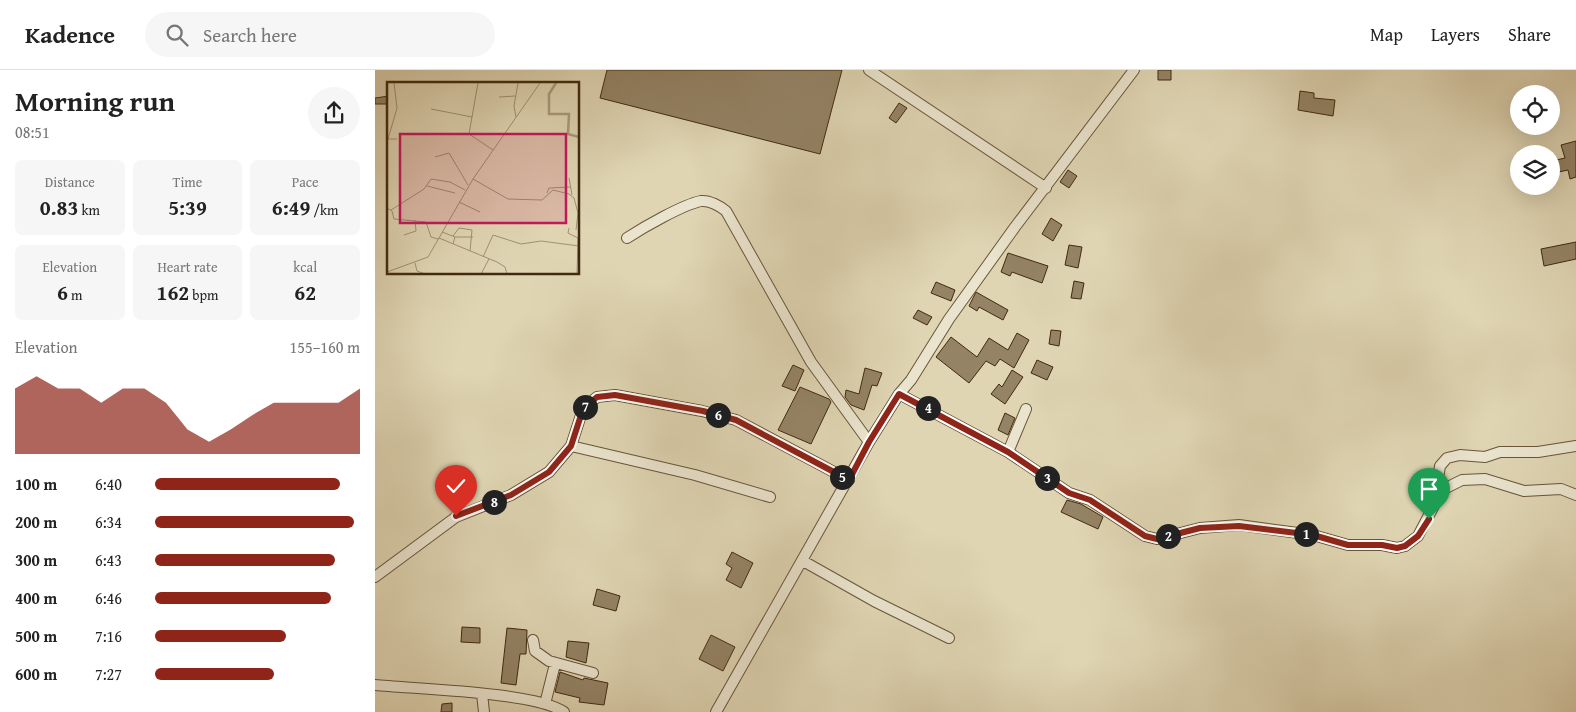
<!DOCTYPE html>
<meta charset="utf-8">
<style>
body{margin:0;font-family:"Gentium Book Plus",serif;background:#f6f6f6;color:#222;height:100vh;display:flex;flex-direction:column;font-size:19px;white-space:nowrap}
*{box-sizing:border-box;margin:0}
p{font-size:16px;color:#767676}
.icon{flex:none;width:28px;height:28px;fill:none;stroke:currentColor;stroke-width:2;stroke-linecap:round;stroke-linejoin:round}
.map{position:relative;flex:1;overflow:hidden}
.panel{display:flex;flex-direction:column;background:#fff;width:375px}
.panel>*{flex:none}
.tools{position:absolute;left:1135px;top:15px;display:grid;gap:10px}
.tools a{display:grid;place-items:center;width:50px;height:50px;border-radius:50%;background:#fff;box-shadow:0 5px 20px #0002;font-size:25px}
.pin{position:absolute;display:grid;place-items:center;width:42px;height:42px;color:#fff;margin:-51px -21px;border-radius:50% 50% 50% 0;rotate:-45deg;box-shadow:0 0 5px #0007}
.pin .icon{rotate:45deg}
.km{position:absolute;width:25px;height:25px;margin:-12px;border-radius:50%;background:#222;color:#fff;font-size:14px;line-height:25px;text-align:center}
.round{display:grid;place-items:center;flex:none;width:52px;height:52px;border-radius:26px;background:#f6f6f6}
.overview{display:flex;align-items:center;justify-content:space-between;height:85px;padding:0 15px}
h1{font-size:28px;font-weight:700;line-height:38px}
.stats{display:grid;grid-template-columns:repeat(3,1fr);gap:8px;height:85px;padding:5px 15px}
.stats div{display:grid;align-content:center;border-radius:8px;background:#f6f6f6;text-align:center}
.stats b{font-size:21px;font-weight:700}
.stats small{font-size:14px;font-weight:400}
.stats p{font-size:14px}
.chart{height:140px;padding:10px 15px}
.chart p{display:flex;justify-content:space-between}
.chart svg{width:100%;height:90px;margin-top:5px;fill:#8f2418;opacity:.7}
ul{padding:0 15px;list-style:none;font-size:16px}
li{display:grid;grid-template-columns:80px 60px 1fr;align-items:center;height:38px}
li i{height:12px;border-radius:6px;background:#8f2418}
header{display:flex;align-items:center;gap:30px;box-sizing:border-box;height:70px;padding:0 25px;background:#fff;border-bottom:1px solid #e0e0e0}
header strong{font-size:24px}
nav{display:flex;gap:28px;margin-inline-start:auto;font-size:18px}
.search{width:350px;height:45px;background:#f6f6f6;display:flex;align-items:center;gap:12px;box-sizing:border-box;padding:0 18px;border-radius:28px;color:#767676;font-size:19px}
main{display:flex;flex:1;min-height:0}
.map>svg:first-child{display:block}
</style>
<header>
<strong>Kadence</strong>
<div class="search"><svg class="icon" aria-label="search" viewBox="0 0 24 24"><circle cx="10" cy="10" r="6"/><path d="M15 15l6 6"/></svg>Search here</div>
<nav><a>Map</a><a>Layers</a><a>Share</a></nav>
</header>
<main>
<section class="panel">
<div class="overview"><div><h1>Morning run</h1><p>08:51</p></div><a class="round"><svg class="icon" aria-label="share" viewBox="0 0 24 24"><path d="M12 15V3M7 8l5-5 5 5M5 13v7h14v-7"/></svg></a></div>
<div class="stats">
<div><p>Distance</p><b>0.83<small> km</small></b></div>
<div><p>Time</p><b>5:39</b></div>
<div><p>Pace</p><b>6:49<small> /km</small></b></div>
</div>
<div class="stats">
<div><p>Elevation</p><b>6<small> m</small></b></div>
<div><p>Heart rate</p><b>162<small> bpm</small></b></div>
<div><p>kcal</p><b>62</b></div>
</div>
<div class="chart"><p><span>Elevation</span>155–160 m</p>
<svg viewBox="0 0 160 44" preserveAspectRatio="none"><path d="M0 44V12L10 6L20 12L30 12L40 19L50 12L60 12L70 19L80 32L90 38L100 32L110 25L120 19L130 19L140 19L150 19L160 12V44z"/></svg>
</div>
<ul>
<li><b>100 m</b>6:40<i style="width:90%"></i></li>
<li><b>200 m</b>6:34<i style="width:97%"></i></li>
<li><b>300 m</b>6:43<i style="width:88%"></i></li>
<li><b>400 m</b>6:46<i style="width:86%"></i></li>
<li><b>500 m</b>7:16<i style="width:64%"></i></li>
<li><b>600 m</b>7:27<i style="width:58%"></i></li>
</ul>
</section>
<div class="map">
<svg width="1201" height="642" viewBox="0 0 1201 642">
<rect width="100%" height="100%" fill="#dfd5b3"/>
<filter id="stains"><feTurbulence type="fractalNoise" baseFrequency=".004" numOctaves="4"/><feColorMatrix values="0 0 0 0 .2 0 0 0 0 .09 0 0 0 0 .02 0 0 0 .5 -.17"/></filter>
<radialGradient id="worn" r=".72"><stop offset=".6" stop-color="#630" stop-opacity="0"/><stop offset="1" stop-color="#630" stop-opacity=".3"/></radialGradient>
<path fill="#948365" stroke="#422a10" d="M 232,0 L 467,0 L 445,84 L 225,28 Z
M 783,0 L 796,0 L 796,10 L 783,10 Z
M 925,21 L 939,23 L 939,28 L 960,30 L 958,46 L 923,40 Z
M 14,26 L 14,34 L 0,34 L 0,28 Z
M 524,33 L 532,38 L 521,53 L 514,48 Z
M 1201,71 L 1201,107 L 1195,109 L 1193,100 L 1179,103 L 1177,91 L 1190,88 L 1186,75 Z
M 693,100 L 702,106 L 694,118 L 685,112 Z
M 676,148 L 687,155 L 678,171 L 667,164 Z
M 1201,172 L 1201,189 L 1169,196 L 1166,179 Z
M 694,175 L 707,177 L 703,198 L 690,195 Z
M 633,183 L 673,196 L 667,213 L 637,202 L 635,206 L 626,202 Z
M 699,211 L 709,213 L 706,229 L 696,228 Z
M 561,212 L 580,220 L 576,231 L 556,223 Z
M 601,222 L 633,240 L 628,250 L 604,237 L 602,241 L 594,236 Z
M 543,240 L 557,247 L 552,255 L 538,248 Z
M 676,260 L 686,261 L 684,276 L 674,274 Z
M 642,263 L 654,270 L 639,298 L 625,289 L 620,296 L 611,291 L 594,313 L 561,287 L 576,267 L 602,287 L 614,268 L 633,280 Z
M 662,290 L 678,297 L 672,310 L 656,303 Z
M 418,295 L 429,300 L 420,321 L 407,316 Z
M 490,298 L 507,303 L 502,316 L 497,315 L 489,340 L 476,335 L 470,327 L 471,320 L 484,324 Z
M 637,300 L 648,307 L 630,334 L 616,324 L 624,314 L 627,317 Z
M 425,317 L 454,329 L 456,332 L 436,374 L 403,360 Z
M 630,343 L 640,348 L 633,365 L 623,360 Z
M 692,430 L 706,434 L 728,447 L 723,459 L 686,442 Z
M 357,482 L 378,493 L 366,518 L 351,510 L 357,498 L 351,494 Z
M 222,519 L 245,526 L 241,541 L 218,535 Z
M 87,557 L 105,558 L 105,573 L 86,572 Z
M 132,558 L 152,560 L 151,584 L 145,584 L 141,615 L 126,613 Z
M 336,565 L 360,577 L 348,601 L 324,589 Z
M 193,571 L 214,573 L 211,593 L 191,587 Z
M 185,602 L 208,610 L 209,608 L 233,613 L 229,635 L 204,632 L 205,628 L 180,622 Z
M 77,633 L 77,642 L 66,642 L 67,634 Z"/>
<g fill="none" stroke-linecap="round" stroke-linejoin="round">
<defs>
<path id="minor" d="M 494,0 L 671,118
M 252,168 C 269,157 307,135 326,131 C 334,130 345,136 351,141 L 436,292 L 494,372
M 524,324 L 633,382 L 694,423 L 715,430 L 770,466 L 782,469 L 825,458 L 864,455 L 938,465 L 973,475 L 1007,475 L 1022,478 L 1030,476 L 1043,466 L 1064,426 L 1071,418 L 1087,410 L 1110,409 L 1149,421 L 1186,419 L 1201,425
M 196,376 L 320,405 L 395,427
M 633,382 L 651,339
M 1059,433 L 1065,396 L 1072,388 L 1085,385 L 1110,387 L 1125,382 L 1163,382 L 1201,376
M 428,491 L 499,531 L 574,568
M 0,507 L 81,447 L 136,425 L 174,402 L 196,376 L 208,339 L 222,327 L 240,325 L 327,341 L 361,350 L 474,410
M 158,570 L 160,581 L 174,591 L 218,603
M 0,615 C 40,619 161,622 189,642
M 107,624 L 109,642
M 170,634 L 180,594
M 341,642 L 494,372 L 524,324 L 536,310 L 574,249 L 640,157 L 759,0"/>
</defs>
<use href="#minor" stroke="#695539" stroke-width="12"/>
<use href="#minor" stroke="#eae4ce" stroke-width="10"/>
</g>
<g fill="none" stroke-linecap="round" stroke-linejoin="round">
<defs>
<path id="route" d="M 81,446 L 136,425 L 174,402 L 196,376 L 208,339 L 222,327 L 240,325 L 328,341 L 361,350 L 474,410 L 494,372 L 524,324 L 633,382 L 694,423 L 715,430 L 770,466 L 782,469 L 825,458 L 864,456 L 938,465 L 973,475 L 1007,475 L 1022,478 L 1030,476 L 1043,466 L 1054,449"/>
</defs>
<use href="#route" stroke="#fff" stroke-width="10"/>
<use href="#route" stroke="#8f2418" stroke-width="6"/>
</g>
<g transform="translate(12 12)">
<rect width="192" height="192" fill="#dfd5b3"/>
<path fill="none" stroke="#aa9b7c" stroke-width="2.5" d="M 169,1 L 162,12 L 162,32 L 182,32 L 181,52 L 192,55"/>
<path fill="none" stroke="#a09172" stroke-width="1" d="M 7,1 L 10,26 L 1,57 L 10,57M 91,1 L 82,52 L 106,68M 112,15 L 128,14M 44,27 L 85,35M 129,35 L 127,24 L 131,1M 48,75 L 62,71 L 81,103M 182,96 L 185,113M 86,97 L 121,117 L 155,118 L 166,108 L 182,112 L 187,116 L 191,131 L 189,148M 40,104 L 68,111M 160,111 L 162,106 L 184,105M 72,120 L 93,130M 0,126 L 5,129 L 7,137 L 39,140 L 44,155 L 51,157M 4,128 L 37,107 L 44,97 L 63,100 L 78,108M 182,146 L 181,151 L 191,156 L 190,192M 55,150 L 68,155 L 66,162M 17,153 L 29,149 L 28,138M 66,154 L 72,146 L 85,148 L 83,169M 68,155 L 86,155M 52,156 L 110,180 L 118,185 L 120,192M 96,175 L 106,153 L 134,162 L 154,159 L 192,164M 28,181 L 30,189 L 38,192M 0,190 L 41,175 L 86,97 L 153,1M 94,192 L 102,177"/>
<path fill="#c2185b" fill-opacity="0.15" stroke="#c2185b" stroke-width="2.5" d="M 13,52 L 179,52 L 179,141 L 13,141 Z"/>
<rect width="192" height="192" fill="none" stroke="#422a10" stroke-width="2.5"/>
</g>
<rect width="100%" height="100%" filter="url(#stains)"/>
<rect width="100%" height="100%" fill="url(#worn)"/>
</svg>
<div class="tools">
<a><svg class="icon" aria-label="locate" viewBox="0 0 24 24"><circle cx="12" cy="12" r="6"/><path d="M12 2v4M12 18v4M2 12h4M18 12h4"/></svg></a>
<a><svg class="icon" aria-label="layers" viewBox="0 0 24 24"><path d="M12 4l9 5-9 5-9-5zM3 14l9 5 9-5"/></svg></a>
</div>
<div class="pin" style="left:1054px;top:449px;background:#1e9e55"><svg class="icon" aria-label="arrive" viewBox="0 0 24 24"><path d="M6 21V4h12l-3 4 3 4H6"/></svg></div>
<div class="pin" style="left:81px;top:446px;background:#d93025"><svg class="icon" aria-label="check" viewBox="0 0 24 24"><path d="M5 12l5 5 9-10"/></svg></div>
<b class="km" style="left:931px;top:464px">1</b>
<b class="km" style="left:793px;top:466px">2</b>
<b class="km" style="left:672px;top:408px">3</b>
<b class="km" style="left:553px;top:338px">4</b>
<b class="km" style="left:467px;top:407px">5</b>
<b class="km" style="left:343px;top:345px">6</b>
<b class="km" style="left:210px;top:337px">7</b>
<b class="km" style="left:119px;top:432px">8</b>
</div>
</main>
